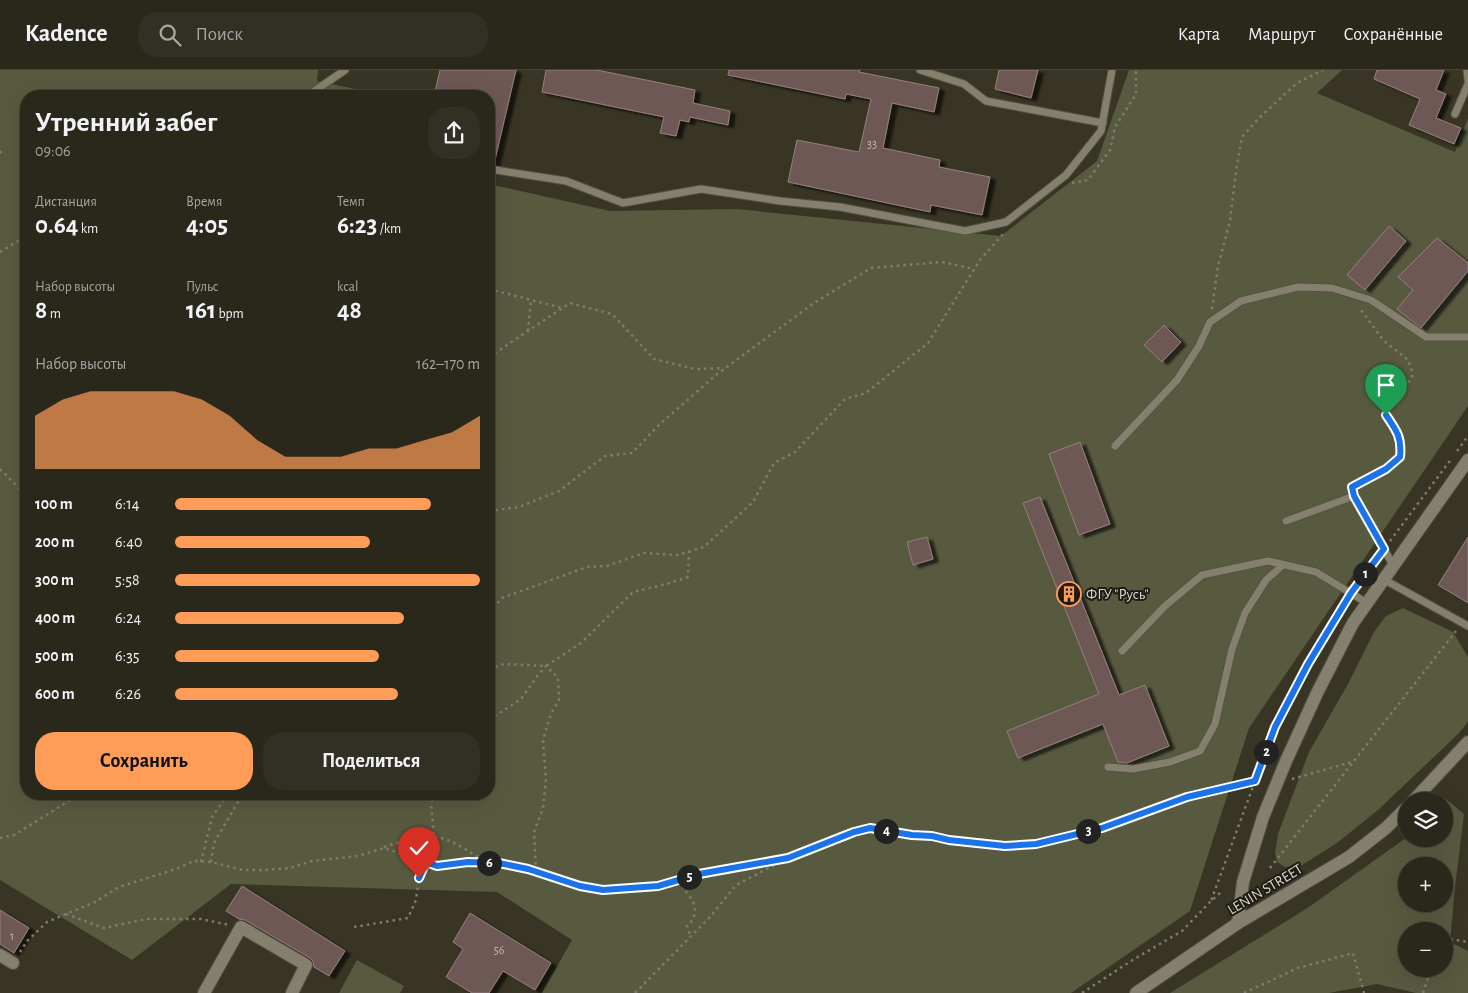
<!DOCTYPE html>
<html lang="ru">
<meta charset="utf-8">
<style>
body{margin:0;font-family:"Alegreya Sans",sans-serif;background:#323024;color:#f1f3f6;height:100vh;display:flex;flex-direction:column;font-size:19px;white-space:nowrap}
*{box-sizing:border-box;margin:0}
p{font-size:16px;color:#a5a6a3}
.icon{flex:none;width:28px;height:28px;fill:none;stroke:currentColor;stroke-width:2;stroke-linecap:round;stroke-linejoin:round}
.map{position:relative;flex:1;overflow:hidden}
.sheet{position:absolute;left:20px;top:20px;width:475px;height:710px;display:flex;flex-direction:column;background:#2a281b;border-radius:20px;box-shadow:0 5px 20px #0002,0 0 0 1px #46443a}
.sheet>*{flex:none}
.tools{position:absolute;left:1398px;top:722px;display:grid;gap:10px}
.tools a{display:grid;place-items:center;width:55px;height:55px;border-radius:50%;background:#2a281b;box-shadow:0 5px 20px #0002,0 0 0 1px #46443a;font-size:25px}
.pin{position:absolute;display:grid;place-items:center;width:42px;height:42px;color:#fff;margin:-51px -21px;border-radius:50% 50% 50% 0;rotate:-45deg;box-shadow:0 0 5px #0007}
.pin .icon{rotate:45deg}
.km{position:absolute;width:25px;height:25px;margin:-12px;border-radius:50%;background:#222;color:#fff;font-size:14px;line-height:25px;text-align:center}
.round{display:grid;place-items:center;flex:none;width:52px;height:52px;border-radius:20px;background:#323024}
.headline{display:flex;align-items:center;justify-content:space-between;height:85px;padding:0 15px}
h1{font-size:28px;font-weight:600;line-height:38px}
.stats{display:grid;grid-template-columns:repeat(3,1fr);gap:8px;height:85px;padding:5px 15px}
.stats div{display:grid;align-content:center}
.stats b{font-size:25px;font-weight:600}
.stats small{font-size:14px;font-weight:400}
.stats p{font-size:14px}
.chart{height:140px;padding:10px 15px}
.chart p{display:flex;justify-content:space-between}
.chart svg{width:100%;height:90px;margin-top:5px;fill:#fe9c58;opacity:.7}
.action{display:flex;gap:10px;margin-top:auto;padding:10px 15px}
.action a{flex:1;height:58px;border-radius:20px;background:#fe9c58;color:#111;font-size:20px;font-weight:600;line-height:58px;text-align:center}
.action a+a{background:#323024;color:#f1f3f6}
ul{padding:0 15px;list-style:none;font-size:16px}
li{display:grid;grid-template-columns:80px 60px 1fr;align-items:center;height:38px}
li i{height:12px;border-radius:6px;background:#fe9c58}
header{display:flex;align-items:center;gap:30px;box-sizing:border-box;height:70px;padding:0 25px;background:#2a281b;border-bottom:1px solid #46443a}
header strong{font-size:24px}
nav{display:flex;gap:28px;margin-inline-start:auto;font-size:18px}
.search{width:350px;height:45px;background:#323024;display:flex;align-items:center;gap:12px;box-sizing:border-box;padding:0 18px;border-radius:20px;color:#a5a6a3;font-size:19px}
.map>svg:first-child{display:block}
</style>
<header>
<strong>Kadence</strong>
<div class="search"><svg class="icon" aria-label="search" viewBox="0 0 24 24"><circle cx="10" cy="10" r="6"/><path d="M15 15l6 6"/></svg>Поиск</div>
<nav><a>Карта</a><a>Маршрут</a><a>Сохранённые</a></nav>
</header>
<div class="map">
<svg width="1468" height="923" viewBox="0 0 1468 923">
<defs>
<filter id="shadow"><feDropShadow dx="5.5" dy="3" stdDeviation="1" flood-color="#0009"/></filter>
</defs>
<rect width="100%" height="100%" fill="#383524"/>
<path fill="#585a40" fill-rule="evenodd" d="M 0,0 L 318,0 L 317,11 L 388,26 L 26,26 L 26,724 L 489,724 L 489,114 L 610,141 L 736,139 L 1001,166 L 1097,91 L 1129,0 L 1342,0 L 1317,23 L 1455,82 L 1468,48 L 1468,336 L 1249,658 L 1190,841 L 1071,923 L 542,923 L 572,870 L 497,822 L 231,814 L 132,890 L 0,810 Z
M 1403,538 L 1453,562 L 1468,587 L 1468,652 L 1458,664 L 1378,740 L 1337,773 L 1302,795 L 1285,797 L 1277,792 L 1275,783 L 1278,764 L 1309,682 L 1348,614 L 1374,562 L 1386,546 Z
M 1446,729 L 1464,744 L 1455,817 L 1450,872 L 1468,881 L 1468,923 L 1416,923 L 1377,914 L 1329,923 L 1170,923 L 1309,837 L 1406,768 L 1406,769 L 1444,769 L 1444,731 ZM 1444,796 L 1444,834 L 1406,834 L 1406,796 ZM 1444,861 L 1444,899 L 1406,899 L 1406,861 Z
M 357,890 L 404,916 L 400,923 L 339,923 Z"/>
<path fill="#6d5956" stroke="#957f7c" filter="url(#shadow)" d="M 440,0 L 516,0 L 494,94 L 489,94 L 489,26 L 434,26 Z
M 546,0 L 597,0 L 695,20 L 693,33 L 730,41 L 728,55 L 690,47 L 689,52 L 680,50 L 676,66 L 660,63 L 664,47 L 542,22 Z
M 729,0 L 860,0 L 859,2 L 939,18 L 934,42 L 892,33 L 883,78 L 940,90 L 939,97 L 990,107 L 982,145 L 931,135 L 930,142 L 788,112 L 797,70 L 859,82 L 871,29 L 846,24 L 845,29 L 728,5 Z
M 999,0 L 1038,0 L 1031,28 L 995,19 Z
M 1377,0 L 1444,0 L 1436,20 L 1446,24 L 1436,48 L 1461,58 L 1454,74 L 1409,55 L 1420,29 L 1374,9 Z
M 1389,156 L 1406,171 L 1365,220 L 1347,205 Z
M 1437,168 L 1468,193 L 1468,201 L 1421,258 L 1397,239 L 1413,220 L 1398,207 Z
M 1164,255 L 1181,272 L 1162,292 L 1144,275 Z
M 1080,372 L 1110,454 L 1079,465 L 1049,384 Z
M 1040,427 L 1119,625 L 1145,615 L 1169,676 L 1127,693 L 1118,692 L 1103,654 L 1018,688 L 1007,661 L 1099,624 L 1023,433 Z
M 927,467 L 933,489 L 913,495 L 907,472 Z
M 1468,467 L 1468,533 L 1438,515 Z
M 242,816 L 345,881 L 329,906 L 314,897 L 313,891 L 310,888 L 245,850 L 239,849 L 226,841 Z
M 0,840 L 29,858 L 14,883 L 0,874 Z
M 470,843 L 551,893 L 535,920 L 503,901 L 489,923 L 472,923 L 446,907 L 463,879 L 453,872 Z"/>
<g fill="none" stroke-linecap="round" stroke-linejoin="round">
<defs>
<path id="service" d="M 920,0 L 964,14 L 986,31 L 1103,53
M 1467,0 L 1468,10
M 307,26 L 345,0
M 1455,44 L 1468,14
M 489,99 L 566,111 L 623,133 L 701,119 L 780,131 L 840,137 L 965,161 L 1006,152 L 1066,105 L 1101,61 L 1112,0
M 1115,376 L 1177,310 L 1199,276 L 1210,252 L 1241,231 L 1298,217 L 1332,218 L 1371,230 L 1426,267 L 1468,267
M 1286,451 L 1354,426 L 1393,495
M 1383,509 L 1468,556
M 1122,581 L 1165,536 L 1202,505 L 1268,491 L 1316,502 L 1367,533
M 1108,697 L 1133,699 L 1170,692 L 1200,681 L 1215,654 L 1232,579 L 1245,543 L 1266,510 L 1283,495"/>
<path id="minor" d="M 1238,853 L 1243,812 L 1263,747 L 1286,691 L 1318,621 L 1353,553 L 1468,390
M 0,885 L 13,893
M 204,923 L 241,857 L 306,895 L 292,923"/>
<path id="secondary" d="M 1413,731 L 1468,672
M 1136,923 L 1238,853 L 1349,787 L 1386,758 L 1406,738"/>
</defs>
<use href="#service" stroke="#545143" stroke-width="9"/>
<use href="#minor" stroke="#545143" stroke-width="14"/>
<use href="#secondary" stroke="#545143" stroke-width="14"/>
<path stroke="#7f7c6e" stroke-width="2.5" stroke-dasharray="2.5 4" stroke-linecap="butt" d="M 0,81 L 3,86
M 1072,113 L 1088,110 L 1110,80 L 1115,57 L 1136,24 L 1136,0
M 0,182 L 26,166
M 489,219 L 562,238
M 1212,239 L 1218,196 L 1230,151 L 1236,101 L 1242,67 L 1259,48 L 1297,13 L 1323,0
M 528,261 L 531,230
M 489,287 L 570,233 L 612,244 L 654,289 L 695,299 L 724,298
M 1457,381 L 1468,366
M 0,399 L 21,420 L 26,421
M 1354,416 L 1386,399 L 1401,387 L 1402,375 L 1396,359 L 1386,345 L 1386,336 L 1412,308 L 1412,301 L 1408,290 L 1383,270 L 1359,237
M 489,441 L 519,437 L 559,421 L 605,386 L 632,383 L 659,355 L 716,305 L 814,233 L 871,198 L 942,192 L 974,199
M 1390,471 L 1452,388
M 1357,515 L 1378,488
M 489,543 L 502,528 L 587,497 L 607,496 L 644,483 L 678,485 L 704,477 L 753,432 L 774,393 L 795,382 L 845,329 L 866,323 L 928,273 L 980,190 L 1003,164
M 489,599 L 504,594 L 546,596 L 581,573 L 633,522 L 670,513 L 688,507 L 689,482
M 489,650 L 521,629 L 538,605 L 546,596 L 558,608 L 559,630 L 551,644 L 543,670 L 546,709 L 543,738 L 534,762 L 536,802
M 1292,709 L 1352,692
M 0,768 L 14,765 L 72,729 L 76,724
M 384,777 C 400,772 417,765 434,767 C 452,768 470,783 486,792
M 201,792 L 212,747 L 228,724
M 211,792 L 214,773 L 241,727 L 245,724
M 1270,798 L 1456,561
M 679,810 C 683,822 699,831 694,846 C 694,850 689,854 687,856 L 691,867
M 1220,823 L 1211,831 L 1255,711
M 66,844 L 104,858 L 146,849 L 201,849 L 229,855
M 354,857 L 408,848 L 416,830 L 419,808 L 434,766 L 431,734 L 434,724
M 1444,868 L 1468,872
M 20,882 L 27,871 L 47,852 L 95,832 L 119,817 L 176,799 L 194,791 L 211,792 L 243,800 L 265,800 L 290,798 L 312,791 L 358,786 L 384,778 L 437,796 L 468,792 L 499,793 L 528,799 L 580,816 L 603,820 L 658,816 L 699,804 L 784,789
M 635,923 L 711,846 L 736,815 L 788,788 L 854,762 L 870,758 L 912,765 L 933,766 L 949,770 L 1005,776 L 1037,774 L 1102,758 L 1187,727 L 1255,711 L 1275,657 L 1308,594 L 1347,530
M 1082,923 L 1131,891 L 1182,861 L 1211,831
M 1244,923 L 1298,898 L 1353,883 L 1364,923
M 1423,923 L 1431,899"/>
<use href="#service" stroke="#85806e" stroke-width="7"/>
<use href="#minor" stroke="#85806e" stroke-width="12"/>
<use href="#secondary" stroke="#85806e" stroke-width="12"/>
</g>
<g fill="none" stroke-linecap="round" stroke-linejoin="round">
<defs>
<path id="route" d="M 419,808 L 426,792 L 437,796 L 468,792 L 499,793 L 528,799 L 580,816 L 603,820 L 658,816 L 699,804 L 788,788 L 854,762 L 870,758 L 912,765 L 932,766 L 949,770 L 1005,776 L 1036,774 L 1102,758 L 1187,727 L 1255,711 L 1275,657 L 1308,594 L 1351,523 L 1384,479 L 1354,426 L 1352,417 L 1386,399 L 1400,387 C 1402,368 1397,361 1386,345"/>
</defs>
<use href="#route" stroke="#fff" stroke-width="10"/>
<use href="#route" stroke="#1a73e8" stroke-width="6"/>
</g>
<defs>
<symbol id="building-ring" viewBox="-11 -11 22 22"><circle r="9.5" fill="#1e1c15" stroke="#fe9c58" stroke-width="1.5"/><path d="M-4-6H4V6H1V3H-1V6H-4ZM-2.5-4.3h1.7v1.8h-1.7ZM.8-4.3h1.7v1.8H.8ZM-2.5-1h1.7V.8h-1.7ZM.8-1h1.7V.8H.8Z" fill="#fe9c58"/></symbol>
</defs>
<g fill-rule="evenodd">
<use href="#building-ring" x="1055" y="510" width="28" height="28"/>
</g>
<g text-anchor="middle" stroke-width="4" stroke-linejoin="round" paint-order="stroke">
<g font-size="12" fill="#c0b9b1">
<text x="872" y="78">33</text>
<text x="12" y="870">1</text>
<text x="499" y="884">56</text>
</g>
<g font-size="15" fill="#dbd9cf" stroke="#1e1c15" text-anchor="start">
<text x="1086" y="529">ФГУ "Русь"</text>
</g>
<g font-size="15" fill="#dbd9cf" stroke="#1e1c15">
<text transform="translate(1265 819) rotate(-31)" y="5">LENIN STREET</text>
</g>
</g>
</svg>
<div class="tools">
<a><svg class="icon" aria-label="layers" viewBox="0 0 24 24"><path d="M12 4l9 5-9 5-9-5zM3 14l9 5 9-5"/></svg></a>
<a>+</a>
<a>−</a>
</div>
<div class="pin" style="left:1386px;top:345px;background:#1e9e55"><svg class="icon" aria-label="arrive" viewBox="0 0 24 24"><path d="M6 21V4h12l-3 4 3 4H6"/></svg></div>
<div class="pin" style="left:419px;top:808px;background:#d93025"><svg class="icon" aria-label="check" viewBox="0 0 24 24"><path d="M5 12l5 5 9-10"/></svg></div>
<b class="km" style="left:1365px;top:504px">1</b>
<b class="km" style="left:1266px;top:682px">2</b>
<b class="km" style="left:1088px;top:761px">3</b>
<b class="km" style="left:886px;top:761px">4</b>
<b class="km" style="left:689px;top:807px">5</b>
<b class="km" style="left:489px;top:793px">6</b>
<section class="sheet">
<div class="headline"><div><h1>Утренний забег</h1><p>09:06</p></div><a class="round"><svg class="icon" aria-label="share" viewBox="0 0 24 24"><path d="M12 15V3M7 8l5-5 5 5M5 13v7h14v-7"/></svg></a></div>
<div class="stats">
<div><p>Дистанция</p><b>0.64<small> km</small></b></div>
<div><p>Время</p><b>4:05</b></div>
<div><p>Темп</p><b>6:23<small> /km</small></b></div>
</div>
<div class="stats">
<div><p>Набор высоты</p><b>8<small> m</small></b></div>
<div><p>Пульс</p><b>161<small> bpm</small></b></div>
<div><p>kcal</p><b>48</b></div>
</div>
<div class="chart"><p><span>Набор высоты</span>162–170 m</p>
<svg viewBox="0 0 160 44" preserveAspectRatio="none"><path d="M0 44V18L10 10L20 6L30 6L40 6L50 6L60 10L70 18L80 30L90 38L100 38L110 38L120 34L130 34L140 30L150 26L160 18V44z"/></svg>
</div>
<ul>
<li><b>100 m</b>6:14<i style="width:84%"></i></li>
<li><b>200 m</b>6:40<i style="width:64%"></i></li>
<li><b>300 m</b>5:58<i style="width:100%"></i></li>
<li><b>400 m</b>6:24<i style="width:75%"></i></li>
<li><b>500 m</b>6:35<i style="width:67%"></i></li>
<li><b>600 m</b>6:26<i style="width:73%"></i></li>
</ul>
<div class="action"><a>Сохранить</a><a>Поделиться</a></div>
</section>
</div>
